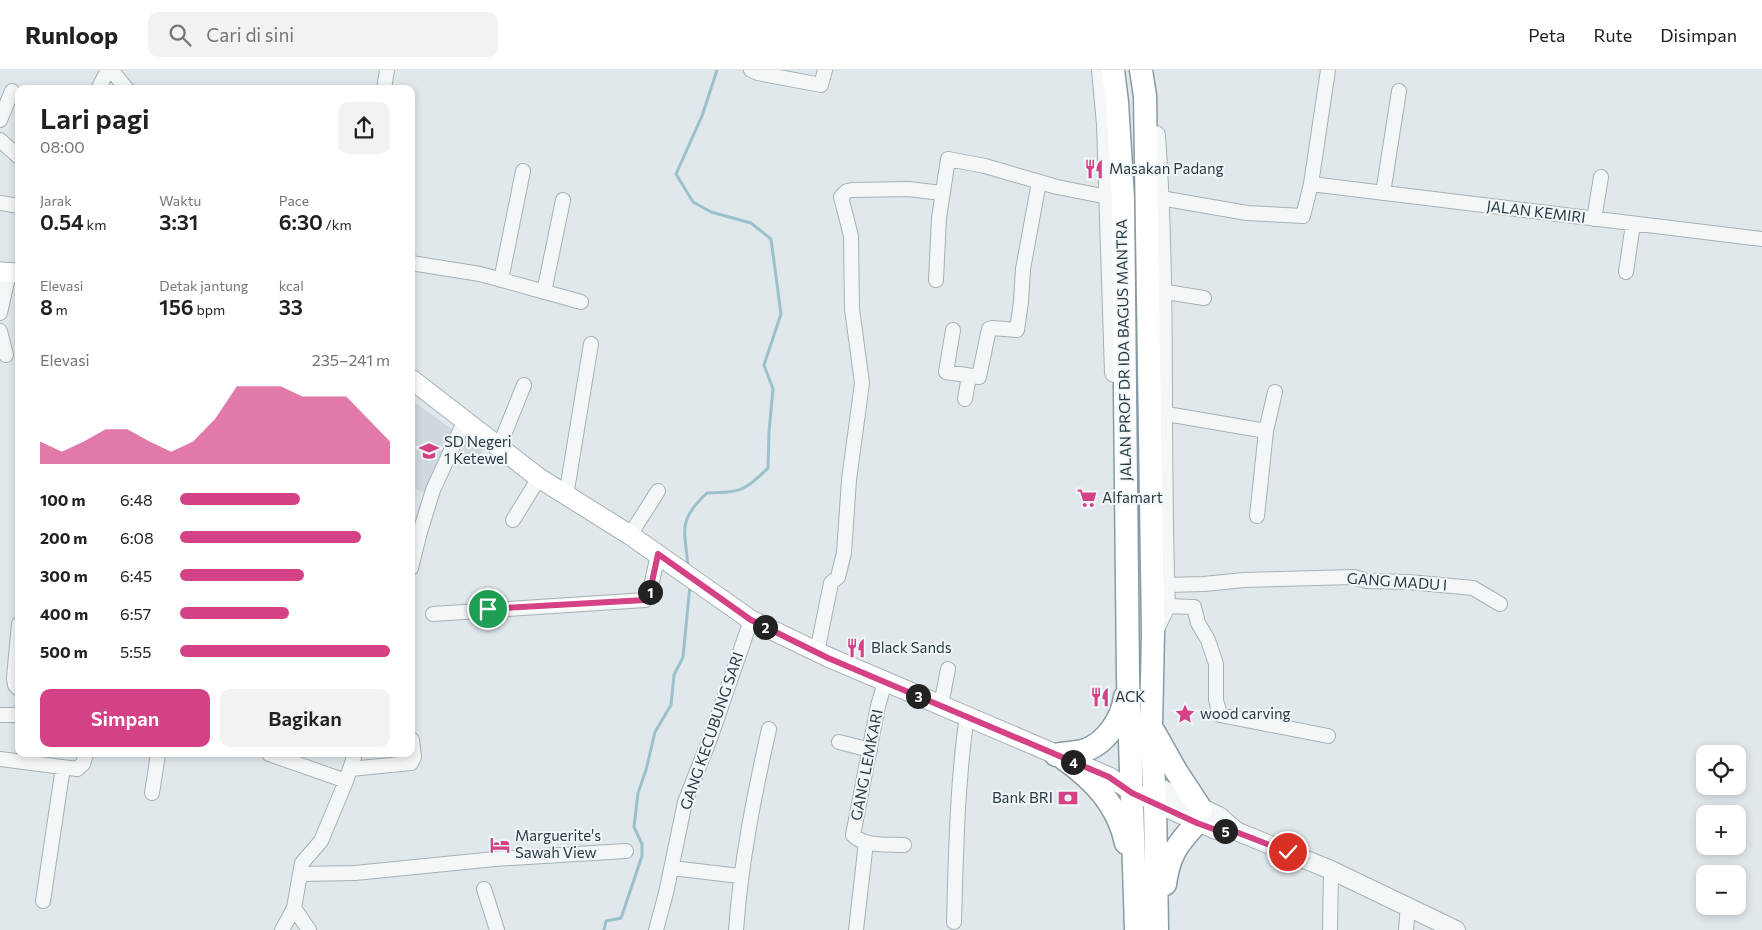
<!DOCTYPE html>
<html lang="id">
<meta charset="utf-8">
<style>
body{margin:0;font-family:Commissioner,sans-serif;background:#f2f2f2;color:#202124;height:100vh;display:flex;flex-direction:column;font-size:19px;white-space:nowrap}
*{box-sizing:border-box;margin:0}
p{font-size:16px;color:#757577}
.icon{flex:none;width:28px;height:28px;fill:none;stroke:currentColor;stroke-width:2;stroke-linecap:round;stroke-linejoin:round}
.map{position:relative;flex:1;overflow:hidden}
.drawer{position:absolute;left:15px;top:15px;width:400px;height:672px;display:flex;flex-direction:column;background:#fff;border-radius:10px;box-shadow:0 2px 8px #0003}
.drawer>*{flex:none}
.buttons{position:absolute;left:1696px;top:675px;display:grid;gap:10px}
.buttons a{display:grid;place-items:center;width:50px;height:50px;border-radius:10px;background:#fff;box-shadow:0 2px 8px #0003;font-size:25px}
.pin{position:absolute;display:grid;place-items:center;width:42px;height:42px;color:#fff;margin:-21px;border:2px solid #fff;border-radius:50%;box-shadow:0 1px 5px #0007}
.km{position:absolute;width:25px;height:25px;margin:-12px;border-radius:50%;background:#222;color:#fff;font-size:14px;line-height:25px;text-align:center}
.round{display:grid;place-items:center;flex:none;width:52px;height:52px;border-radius:10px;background:#f2f2f2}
.head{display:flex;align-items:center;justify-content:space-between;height:85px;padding:0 25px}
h1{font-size:28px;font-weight:600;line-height:38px}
.metrics{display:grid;grid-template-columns:repeat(3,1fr);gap:8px;height:85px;padding:5px 25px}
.metrics div{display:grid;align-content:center}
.metrics b{font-size:21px;font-weight:600}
.metrics small{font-size:14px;font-weight:400}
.metrics p{font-size:14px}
.chart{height:140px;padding:10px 25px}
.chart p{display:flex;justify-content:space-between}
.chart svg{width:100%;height:90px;margin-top:5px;fill:#d54185;opacity:.7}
.cta{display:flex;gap:10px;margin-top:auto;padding:10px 25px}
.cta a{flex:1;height:58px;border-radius:10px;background:#d54185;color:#fff;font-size:20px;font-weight:600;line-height:58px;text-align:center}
.cta a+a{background:#f2f2f2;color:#202124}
ul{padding:0 25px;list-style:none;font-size:16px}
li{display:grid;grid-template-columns:80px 60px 1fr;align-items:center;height:38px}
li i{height:12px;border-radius:6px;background:#d54185}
header{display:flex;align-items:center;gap:30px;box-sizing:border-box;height:70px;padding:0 25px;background:#fff;border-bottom:1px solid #e0e0e0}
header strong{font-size:24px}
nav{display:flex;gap:28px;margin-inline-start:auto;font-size:18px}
.search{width:350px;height:45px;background:#f2f2f2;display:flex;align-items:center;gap:12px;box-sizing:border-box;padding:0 18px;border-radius:10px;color:#757577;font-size:19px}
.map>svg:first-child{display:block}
</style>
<header>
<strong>Runloop</strong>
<div class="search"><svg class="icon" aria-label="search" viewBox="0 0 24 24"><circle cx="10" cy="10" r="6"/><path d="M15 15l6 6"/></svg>Cari di sini</div>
<nav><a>Peta</a><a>Rute</a><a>Disimpan</a></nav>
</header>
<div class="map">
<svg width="1762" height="860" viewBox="0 0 1762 860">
<rect width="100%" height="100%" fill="#e1e8eb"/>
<path fill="#cfd8dd" d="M 411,330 L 455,361 L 430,425 L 411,417 Z
M 466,370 L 484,376 L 476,397 L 458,390 Z"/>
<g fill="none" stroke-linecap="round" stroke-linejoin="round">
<path stroke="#9bc2cc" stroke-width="3" d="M 688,497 C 685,459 677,451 707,423 C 741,422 744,422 768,398 L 769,362 L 773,319 L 764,295 L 781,244 L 771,169 L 751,153 L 711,142 L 693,132 L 676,104 L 702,46 L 717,0
M 604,860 L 606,851 L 621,848 L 642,786 L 642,774 L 634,757 L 638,723 L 646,700 L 655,662 L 671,635 L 674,605 L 683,587 L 690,515"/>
<defs>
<path id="minor" d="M 111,0 L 127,19
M 751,0 L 758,3 L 821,15 L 825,0
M 98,19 L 108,0
M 384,19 L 387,0
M 0,50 L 12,21
M 0,70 L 19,87
M 1311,114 L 1762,169
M 1383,123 L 1399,21
M 1149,126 L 1247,143 L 1303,146 L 1311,114 L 1328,0
M 0,133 L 19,136
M 1594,149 L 1601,107
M 411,193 L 480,204 L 581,232
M 1626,202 L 1633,154
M 501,210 L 523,101
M 936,210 L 939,148 L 948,89 L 985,96 L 1057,117 L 1118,129
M 1160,221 L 1204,228
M 544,222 L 563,130
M 0,243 L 9,203
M 953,260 L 946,302 L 979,307 L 989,259 L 992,258 L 1017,260 L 1021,232 L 1023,199 L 1039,112
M 0,261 L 6,285
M 965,329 L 969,306
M 1161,343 L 1266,361 L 1257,446
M 1266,361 L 1275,322
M 499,377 L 524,315
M 566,426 L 591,274
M 513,450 L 539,408
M 630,465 L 658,421
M 411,498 L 420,462 L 433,420 L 465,350
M 1165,515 L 1204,514 L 1244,510 L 1354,507 L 1367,511 L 1409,512 L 1473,518 L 1500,534
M 1166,536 L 1194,537 L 1198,553 L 1208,570 L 1216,594 L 1216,630 L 1220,645 L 1328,666
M 433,544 L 645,530 L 649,526 L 658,484
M 19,554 L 14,608 L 15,615 L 19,619
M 817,582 L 831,513 L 838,507 L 844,483 L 849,410 L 862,313 L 852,239 L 851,166 L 841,127 L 847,121 L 852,120 L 908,119 L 942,123
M 885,612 L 878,636 L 853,765 C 864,777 889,774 904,775
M 941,635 L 948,599
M 0,645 L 19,645
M 839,672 L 870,680
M 269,684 L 346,711
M 0,689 L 77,699 L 83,694 L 86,684
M 350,699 L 411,693 L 414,687 L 412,670
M 152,723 L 158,684
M 672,798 L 740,806
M 300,804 L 355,803 L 495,789 L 626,781
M 484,819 L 497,860
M 43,831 L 63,697
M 294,838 L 309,860
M 954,852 C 956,783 957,714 967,645
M 282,860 L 294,838 L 302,793 L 321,771 L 346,711 L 355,684
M 656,860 L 666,823 L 685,732 L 711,666 L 751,550
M 736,860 C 741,791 754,726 769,659
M 856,860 L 866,772
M 1330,860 L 1331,800
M 1406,860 L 1408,835"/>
<path id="tertiary" d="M 1101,0 L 1106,54 L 1114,303
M 1154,561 L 1166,536 C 1160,379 1167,222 1156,65
M 1154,715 L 1219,746 L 1236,761 L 1331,800 L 1456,860
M 1155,733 L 1216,760 L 1236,761"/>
<path id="secondary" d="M 0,202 L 19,203
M 411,309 L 539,408 L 630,465 L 751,550 L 828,587 L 1109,707 L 1142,727"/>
<path id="trunk" d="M 1113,0 L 1117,32 L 1123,129 L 1128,607 L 1136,860
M 1141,0 L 1145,26 L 1153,563 L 1151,657 L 1155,733 L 1157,860
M 1154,662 L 1176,701 L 1201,739
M 1056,685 C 1065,683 1075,683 1083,681 C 1106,674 1122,649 1125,627
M 1063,688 C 1094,710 1118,735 1126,773
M 1165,814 C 1169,785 1177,774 1197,753"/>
</defs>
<use href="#minor" stroke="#a6b1b5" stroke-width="16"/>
<use href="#tertiary" stroke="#a6b1b5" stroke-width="20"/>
<use href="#secondary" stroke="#a6b1b5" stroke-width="21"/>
<use href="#trunk" stroke="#889aa2" stroke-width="25"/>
<use href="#minor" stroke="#f4f7f8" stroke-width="14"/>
<use href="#tertiary" stroke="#f4f7f8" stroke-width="18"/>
<use href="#secondary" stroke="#fff" stroke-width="19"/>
<use href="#trunk" stroke="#fff" stroke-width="22"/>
</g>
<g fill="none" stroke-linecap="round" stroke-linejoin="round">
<defs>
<path id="route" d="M 488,539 L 645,530 L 649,526 L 658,484 L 751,550 L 828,588 L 1109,707 L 1132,723 L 1197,753 L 1216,760 L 1236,762 L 1288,782"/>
</defs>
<use href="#route" stroke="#fff" stroke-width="10"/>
<use href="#route" stroke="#d54185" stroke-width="6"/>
</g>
<defs>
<symbol id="restaurant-bare" viewBox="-9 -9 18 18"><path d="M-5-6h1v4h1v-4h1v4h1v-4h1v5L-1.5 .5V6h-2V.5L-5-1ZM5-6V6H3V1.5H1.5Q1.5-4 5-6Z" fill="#d54185" stroke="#f1f6f8" stroke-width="2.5" paint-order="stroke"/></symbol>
<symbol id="school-bare" viewBox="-9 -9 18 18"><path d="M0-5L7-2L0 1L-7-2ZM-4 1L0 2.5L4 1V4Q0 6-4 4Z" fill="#d54185" stroke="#f1f6f8" stroke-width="2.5" paint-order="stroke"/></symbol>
<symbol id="supermarket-bare" viewBox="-9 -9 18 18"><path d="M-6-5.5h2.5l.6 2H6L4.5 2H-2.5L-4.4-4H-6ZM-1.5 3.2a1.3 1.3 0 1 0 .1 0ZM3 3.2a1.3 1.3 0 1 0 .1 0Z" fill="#d54185" stroke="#f1f6f8" stroke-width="2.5" paint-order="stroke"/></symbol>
<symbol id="sight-bare" viewBox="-9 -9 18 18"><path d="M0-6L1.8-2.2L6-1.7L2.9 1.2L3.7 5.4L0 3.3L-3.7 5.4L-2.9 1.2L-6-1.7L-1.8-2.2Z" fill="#d54185" stroke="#f1f6f8" stroke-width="2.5" paint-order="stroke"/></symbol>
<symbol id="bank-bare" viewBox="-9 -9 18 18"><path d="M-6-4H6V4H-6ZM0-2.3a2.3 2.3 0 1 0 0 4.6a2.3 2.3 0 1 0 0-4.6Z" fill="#d54185" stroke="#f1f6f8" stroke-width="2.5" paint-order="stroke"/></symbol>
<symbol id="hotel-bare" viewBox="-9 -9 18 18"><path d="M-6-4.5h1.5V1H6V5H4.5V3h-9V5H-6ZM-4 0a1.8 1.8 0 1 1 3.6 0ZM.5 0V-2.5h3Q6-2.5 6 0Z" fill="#d54185" stroke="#f1f6f8" stroke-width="2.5" paint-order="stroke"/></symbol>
</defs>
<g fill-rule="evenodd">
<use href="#restaurant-bare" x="1080" y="85" width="28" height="28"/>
<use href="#school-bare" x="415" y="367" width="28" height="28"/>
<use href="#supermarket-bare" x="1073" y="414" width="28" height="28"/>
<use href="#restaurant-bare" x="842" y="564" width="28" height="28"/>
<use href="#restaurant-bare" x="1086" y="613" width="28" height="28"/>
<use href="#sight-bare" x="1171" y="630" width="28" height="28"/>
<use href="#bank-bare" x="1054" y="714" width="28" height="28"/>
<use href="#hotel-bare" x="486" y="761" width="28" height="28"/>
</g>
<g text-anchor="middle" stroke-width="4" stroke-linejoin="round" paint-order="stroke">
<g font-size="15" fill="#283b43" stroke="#f1f6f8" text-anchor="start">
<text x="1109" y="104">Masakan Padang</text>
<text x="444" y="377">SD Negeri<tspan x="444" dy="17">1 Ketewel</tspan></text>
<text x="1102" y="433">Alfamart</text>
<text x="871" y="583">Black Sands</text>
<text x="1115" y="632">ACK</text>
<text x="1200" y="649">wood carving</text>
<text x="1053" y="733" text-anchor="end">Bank BRI</text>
<text x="515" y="771">Marguerite's<tspan x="515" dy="17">Sawah View</tspan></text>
</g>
<g font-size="15" fill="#283b43" stroke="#f1f6f8">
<text transform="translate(1536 142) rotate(7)" y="5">JALAN KEMIRI</text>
<text transform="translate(1124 280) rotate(-91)" y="5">JALAN PROF DR IDA BAGUS MANTRA</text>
<text transform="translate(1397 512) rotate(4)" y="5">GANG MADU I</text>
<text transform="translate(712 661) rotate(-71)" y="5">GANG KECUBUNG SARI</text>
<text transform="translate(867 695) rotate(-79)" y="5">GANG LEMKARI</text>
</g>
</g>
</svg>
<div class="buttons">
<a><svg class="icon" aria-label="locate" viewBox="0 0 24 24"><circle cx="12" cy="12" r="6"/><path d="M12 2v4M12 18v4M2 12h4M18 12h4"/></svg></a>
<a>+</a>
<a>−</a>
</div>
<div class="pin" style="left:488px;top:539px;background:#1e9e55"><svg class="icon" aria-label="arrive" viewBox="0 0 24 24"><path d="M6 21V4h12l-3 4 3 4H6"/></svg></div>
<div class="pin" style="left:1288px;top:782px;background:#d93025"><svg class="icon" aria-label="check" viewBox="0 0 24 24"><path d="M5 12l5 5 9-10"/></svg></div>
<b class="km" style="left:650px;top:522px">1</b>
<b class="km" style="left:765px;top:557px">2</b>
<b class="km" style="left:918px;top:626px">3</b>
<b class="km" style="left:1073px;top:692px">4</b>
<b class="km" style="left:1225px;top:761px">5</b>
<section class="drawer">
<div class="head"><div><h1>Lari pagi</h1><p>08:00</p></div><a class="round"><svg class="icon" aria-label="share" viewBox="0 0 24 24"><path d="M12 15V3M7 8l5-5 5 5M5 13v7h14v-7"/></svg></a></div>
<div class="metrics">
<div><p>Jarak</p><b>0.54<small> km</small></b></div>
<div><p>Waktu</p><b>3:31</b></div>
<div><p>Pace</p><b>6:30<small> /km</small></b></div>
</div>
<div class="metrics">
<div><p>Elevasi</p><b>8<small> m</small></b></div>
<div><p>Detak jantung</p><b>156<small> bpm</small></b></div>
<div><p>kcal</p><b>33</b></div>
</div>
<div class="chart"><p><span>Elevasi</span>235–241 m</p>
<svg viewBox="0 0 160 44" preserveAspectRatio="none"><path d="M0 44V33L10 38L20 33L30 27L40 27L50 33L60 38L70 33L80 22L90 6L100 6L110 6L120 11L130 11L140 11L150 22L160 33V44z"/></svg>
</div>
<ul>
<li><b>100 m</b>6:48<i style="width:57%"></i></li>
<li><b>200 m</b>6:08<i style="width:86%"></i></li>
<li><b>300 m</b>6:45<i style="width:59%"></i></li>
<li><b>400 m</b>6:57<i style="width:52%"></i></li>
<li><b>500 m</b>5:55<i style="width:100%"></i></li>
</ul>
<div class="cta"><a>Simpan</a><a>Bagikan</a></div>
</section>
</div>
